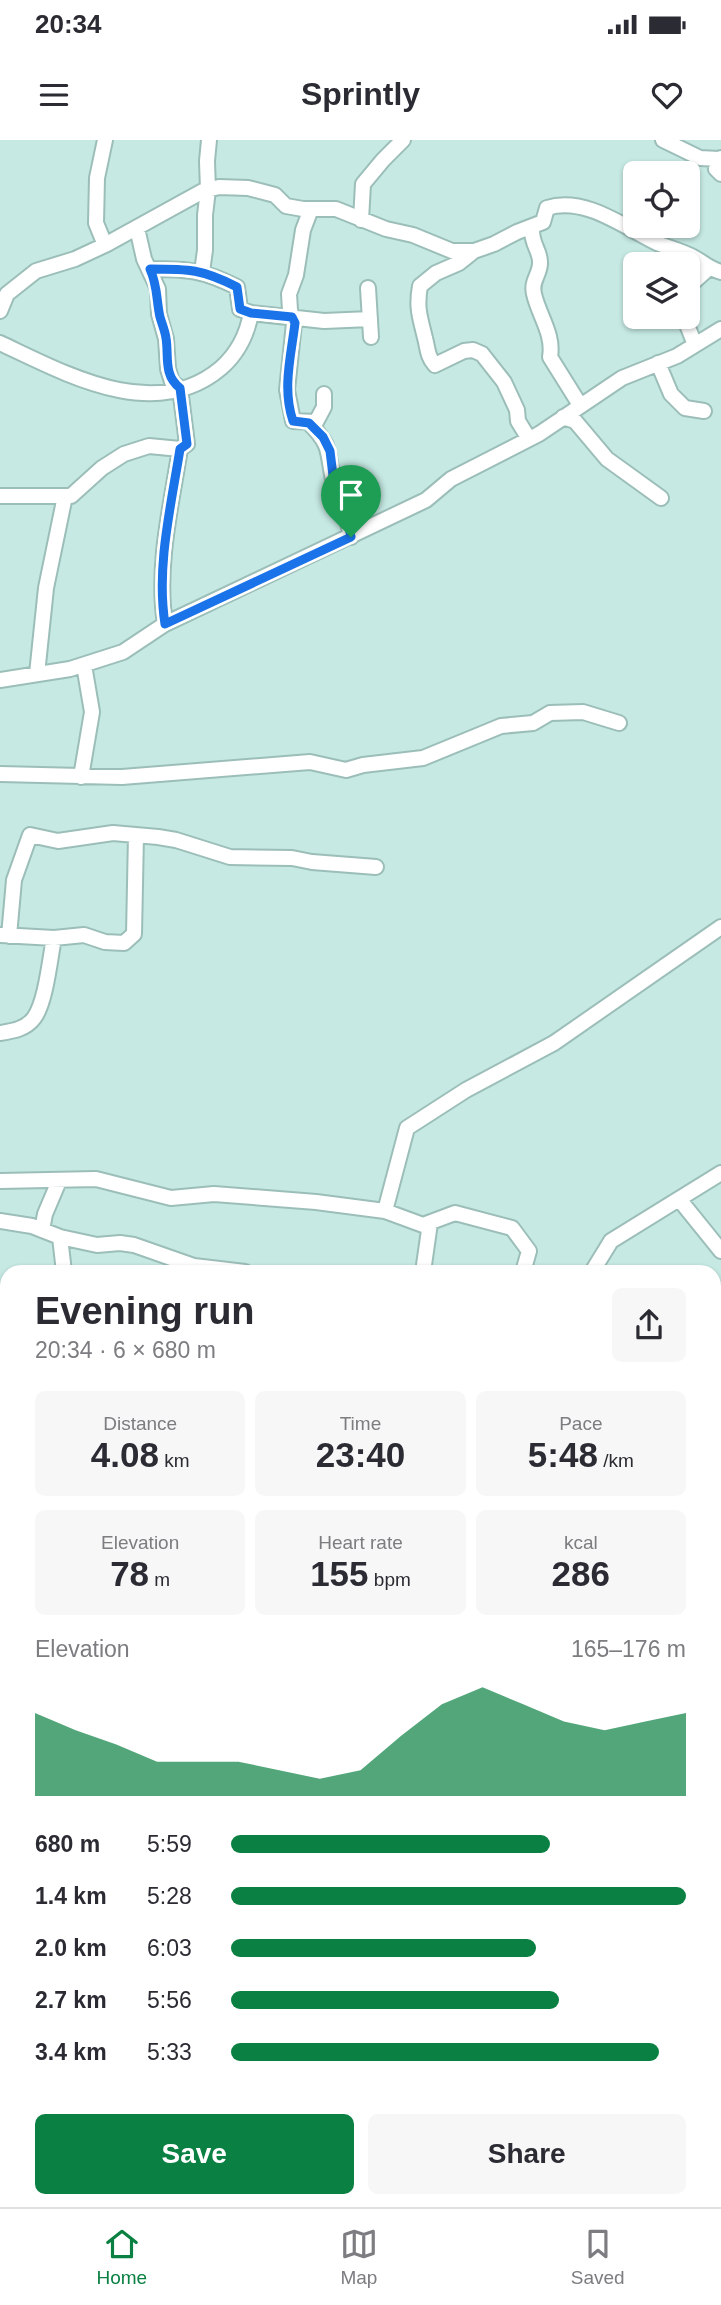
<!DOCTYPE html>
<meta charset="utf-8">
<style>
body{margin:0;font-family:Arial,sans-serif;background:#f7f7f7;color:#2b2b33;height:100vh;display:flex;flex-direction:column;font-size:26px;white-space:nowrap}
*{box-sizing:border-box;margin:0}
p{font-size:23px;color:#7c7c81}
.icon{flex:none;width:38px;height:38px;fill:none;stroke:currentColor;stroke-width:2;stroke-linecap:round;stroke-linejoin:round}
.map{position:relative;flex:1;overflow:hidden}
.panel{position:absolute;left:0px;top:1125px;width:721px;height:943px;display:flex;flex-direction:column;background:#fff;border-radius:21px 21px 0 0;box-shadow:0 2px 5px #0004}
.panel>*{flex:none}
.buttons{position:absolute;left:623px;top:21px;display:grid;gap:14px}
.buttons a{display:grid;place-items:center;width:77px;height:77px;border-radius:10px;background:#fff;box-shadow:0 2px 5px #0004;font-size:35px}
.pin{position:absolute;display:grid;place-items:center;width:60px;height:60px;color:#fff;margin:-72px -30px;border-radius:50% 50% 50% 0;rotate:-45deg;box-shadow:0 0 7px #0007}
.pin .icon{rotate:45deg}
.round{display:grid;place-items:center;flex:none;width:74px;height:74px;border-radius:10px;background:#f7f7f7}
.overview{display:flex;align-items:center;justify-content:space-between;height:119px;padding:0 35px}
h1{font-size:38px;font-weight:800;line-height:52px}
.figures{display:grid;grid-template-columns:repeat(3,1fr);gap:10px;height:119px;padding:7px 35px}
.figures div{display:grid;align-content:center;border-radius:10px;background:#f7f7f7;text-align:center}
.figures b{font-size:35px;font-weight:800}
.figures small{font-size:19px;font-weight:400}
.figures p{font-size:19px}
.chart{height:196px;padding:14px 35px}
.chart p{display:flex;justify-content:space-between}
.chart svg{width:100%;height:126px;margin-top:7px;fill:#0b8043;opacity:.7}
.cta{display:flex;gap:14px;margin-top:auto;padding:14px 35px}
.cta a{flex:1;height:80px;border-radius:10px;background:#0b8043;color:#fff;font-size:28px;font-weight:800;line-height:80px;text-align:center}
.cta a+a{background:#f7f7f7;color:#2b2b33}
ul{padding:0 35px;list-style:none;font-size:23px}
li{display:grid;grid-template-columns:112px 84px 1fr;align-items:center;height:52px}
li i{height:18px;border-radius:9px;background:#0b8043}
.status{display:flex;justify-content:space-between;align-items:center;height:49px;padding:0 35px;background:#fff;direction:ltr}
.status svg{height:19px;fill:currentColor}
header{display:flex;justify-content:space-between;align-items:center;height:91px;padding:0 35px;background:#fff;font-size:32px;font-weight:800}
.dock{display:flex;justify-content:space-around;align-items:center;height:98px;border-top:2px solid #e1e1e2;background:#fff;font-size:19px;color:#7c7c81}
.dock a{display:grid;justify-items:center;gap:4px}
.dock .current{color:#0b8043}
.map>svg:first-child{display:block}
</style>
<div class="status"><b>20:34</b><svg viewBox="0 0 49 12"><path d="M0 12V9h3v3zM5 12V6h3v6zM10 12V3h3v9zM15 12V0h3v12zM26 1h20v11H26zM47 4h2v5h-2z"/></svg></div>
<header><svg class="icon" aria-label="menu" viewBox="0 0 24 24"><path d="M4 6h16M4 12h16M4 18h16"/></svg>Sprintly<svg class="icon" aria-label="heart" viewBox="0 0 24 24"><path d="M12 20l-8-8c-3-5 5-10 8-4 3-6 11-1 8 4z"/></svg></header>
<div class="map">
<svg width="721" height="2067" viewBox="0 0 721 2067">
<rect width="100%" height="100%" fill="#c6e9e3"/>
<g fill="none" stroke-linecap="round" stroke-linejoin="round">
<defs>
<path id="minor" d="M 105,0 L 97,38 L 96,83 L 105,105
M 663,0 L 700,18 L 719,19
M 721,18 L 716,29 L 721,34
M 311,69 L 303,90 L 296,135 L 289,154 L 290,170 L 294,183 L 287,250 L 293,281 L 316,282 L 324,267 L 324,254
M 361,80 L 363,44 L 383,20 L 403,0
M 137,88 L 144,119 L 158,149 L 159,174 L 166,199 L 168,229 L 172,242 L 180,248
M 532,88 C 531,106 541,110 540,124 C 539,136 531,141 534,154 C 539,176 554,194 550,217 L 580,265
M 150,129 C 189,129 202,130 237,147 L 240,169 L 251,173 L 324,181 L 370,179
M 202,132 L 205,110 L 205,75 L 208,50 L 207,21 L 209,0
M 688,147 L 709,128
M 368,148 L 371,197
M 0,171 L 7,154 L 36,131 L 75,119 L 105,105 L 203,51 L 219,47 L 248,48 L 275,55 L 286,66 L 303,69 L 336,69 L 386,89 L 413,95 L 452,111 L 474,111
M 684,177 L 695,205
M 0,203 C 66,234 155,284 221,228 C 238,213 247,195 251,173
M 658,223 L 671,254 L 685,268 L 704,271
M 563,277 L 575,281 L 607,319 L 661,358
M 309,283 C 334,308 326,313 334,343 C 339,362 349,378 351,397
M 529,299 L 518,281 L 517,270 L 504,242 L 482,214 L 473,210 L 464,211 L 435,225 C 427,216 428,209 425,198 C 420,177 416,168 420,146 L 436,133 L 459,123 L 474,111 L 494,104 L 517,92 L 543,82 L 547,68 C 585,56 624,87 657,103 C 669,108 682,111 693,117 C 703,122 709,129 721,132
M 0,356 L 71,356 L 102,328 L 124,314 L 149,306 L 180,309
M 165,484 C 156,427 171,366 180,309 L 187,304 L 180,248
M 37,534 L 46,448 L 65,356
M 0,540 L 70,529 L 123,512 L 165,484 L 426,360 L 451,339 L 539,294 L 622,238 L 677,216 L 721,189
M 0,634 L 122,637 L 310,622 L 346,630 L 363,625 L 423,618 L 501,586 L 533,583 L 550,573 L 583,572 L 619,583
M 81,637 L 92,572 L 84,525
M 1,795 L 54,798 L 84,795 L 105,802 L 124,803 L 134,794 L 136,695
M 9,796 L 14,740 L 30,695 L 58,701 L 113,693 L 158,697 L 176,700 L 230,717 L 292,718 L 312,722 L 376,727
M 0,893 C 13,891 26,889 34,878 C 46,862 50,818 54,798
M 0,1041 L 96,1039 L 171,1058 L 214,1054 L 316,1062 L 385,1071 L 423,1085 L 455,1073 L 512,1088 L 529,1111 L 523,1132
M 679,1059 L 721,1111
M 385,1071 L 407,988 L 466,950 L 554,903 L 721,787
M 0,1081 L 32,1086 L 60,1097 L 97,1105 L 120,1103 L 134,1105 L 194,1126 L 245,1132
M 42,1090 L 45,1074 L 59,1041
M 60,1097 L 64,1132
M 423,1132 L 430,1083
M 592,1132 L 611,1101 L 721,1033
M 714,1166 L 721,1160
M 0,1193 L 7,1194
M 0,1343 L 7,1343
M 714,1424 L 721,1421
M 0,1455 L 7,1456
M 0,1571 L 7,1582
M 714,1582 L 719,1593
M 0,1677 L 7,1676
M 714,1748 L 721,1752
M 714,1837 L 721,1838
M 7,1838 L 5,1846 L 7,1863
M 0,1947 L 7,1946
M 348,2062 L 387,2067
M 8,2067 L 8,2062
M 311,2067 L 314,2062
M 410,2067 L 411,2062
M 638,2067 L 647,2062"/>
</defs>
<use href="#minor" stroke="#9cbeb9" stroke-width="18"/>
<use href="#minor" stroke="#fff" stroke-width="14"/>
</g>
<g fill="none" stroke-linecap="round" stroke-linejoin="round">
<defs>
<path id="route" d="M 150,129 C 189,129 202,129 237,147 L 240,169 L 251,173 L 292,177 L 295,183 C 291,216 282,249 293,281 L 309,283 L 323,297 L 330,311 L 334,344 L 345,368 L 351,397 L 165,484 C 156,427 171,366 180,309 L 187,304 L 180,248 C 163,235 169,216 166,198 C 165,191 162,184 160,177 C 156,159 158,147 150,129 Z"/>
</defs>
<use href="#route" stroke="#fff" stroke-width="14"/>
<use href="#route" stroke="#1a73e8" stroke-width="9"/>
</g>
</svg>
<div class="buttons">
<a><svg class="icon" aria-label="locate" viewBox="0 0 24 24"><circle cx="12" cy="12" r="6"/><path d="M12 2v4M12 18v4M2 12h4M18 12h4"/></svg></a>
<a><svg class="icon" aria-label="layers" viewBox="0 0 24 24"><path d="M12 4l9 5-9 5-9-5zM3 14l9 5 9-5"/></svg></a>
</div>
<div class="pin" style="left:351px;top:397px;background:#1e9e55"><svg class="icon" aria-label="arrive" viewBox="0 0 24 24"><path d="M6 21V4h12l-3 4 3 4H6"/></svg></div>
<section class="panel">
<div class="overview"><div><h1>Evening run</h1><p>20:34 · 6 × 680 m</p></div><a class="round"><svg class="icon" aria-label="share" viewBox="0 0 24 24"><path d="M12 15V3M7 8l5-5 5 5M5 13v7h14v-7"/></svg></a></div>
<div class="figures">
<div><p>Distance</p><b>4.08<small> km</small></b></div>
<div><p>Time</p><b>23:40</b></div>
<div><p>Pace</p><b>5:48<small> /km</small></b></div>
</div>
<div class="figures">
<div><p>Elevation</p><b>78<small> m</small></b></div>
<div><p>Heart rate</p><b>155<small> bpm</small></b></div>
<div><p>kcal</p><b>286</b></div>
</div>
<div class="chart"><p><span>Elevation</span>165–176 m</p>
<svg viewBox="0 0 160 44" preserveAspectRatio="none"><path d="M0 44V15L10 21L20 26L30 32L40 32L50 32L60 35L70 38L80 35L90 23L100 12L110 6L120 12L130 18L140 21L150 18L160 15V44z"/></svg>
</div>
<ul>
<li><b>680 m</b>5:59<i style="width:70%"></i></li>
<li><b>1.4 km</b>5:28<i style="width:100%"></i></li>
<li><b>2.0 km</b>6:03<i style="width:67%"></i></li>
<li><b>2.7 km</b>5:56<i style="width:72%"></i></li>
<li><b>3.4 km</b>5:33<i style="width:94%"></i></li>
</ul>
<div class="cta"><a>Save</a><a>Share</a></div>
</section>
</div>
<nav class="dock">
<a class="current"><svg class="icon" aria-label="home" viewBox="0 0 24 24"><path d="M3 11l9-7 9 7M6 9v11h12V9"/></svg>Home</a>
<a><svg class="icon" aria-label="map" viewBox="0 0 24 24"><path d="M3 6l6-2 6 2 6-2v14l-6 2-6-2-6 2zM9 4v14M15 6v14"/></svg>Map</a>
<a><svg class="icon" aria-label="saved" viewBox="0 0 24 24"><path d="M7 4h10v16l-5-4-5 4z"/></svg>Saved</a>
</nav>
